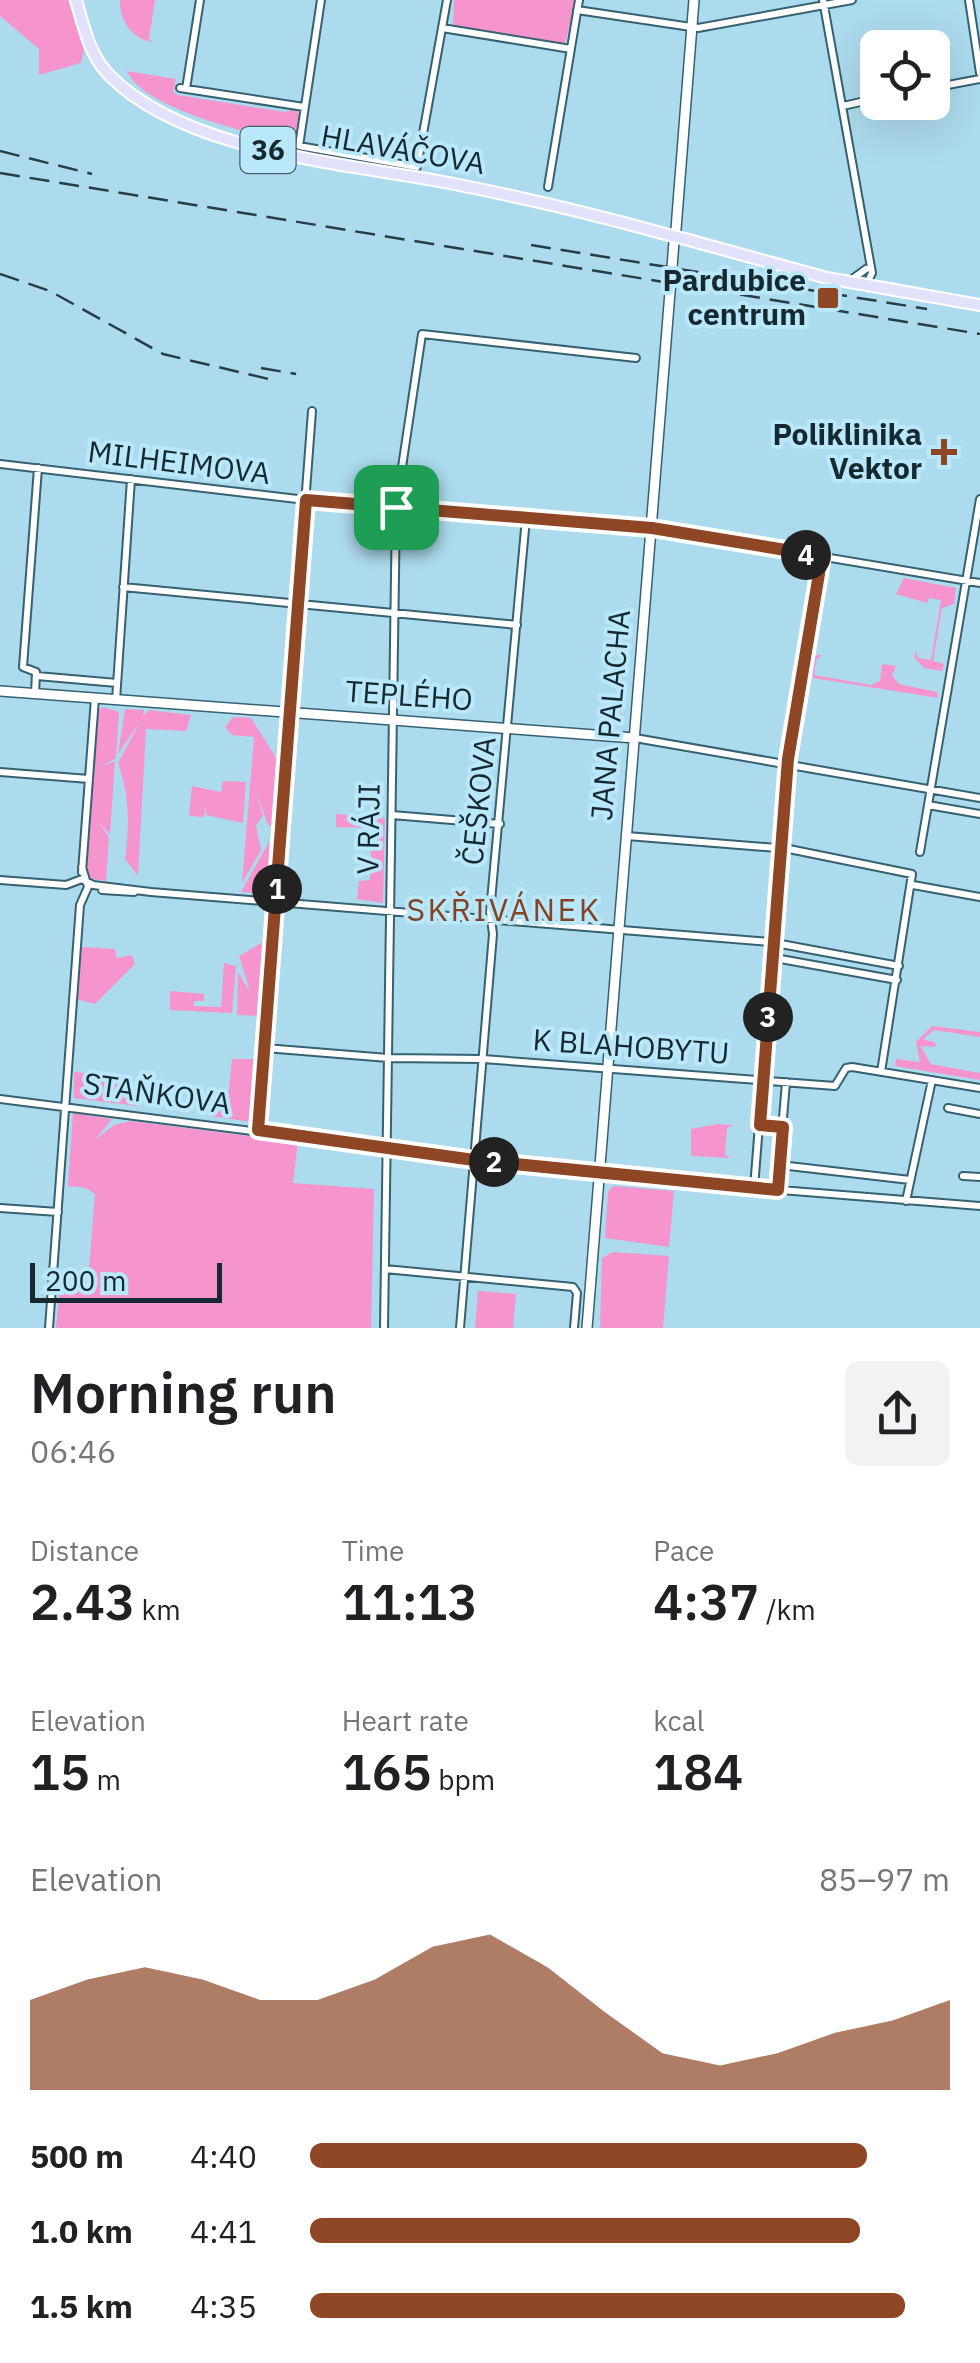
<!DOCTYPE html>
<meta charset="utf-8">
<style>
body{margin:0;font-family:"IBM Plex Sans",sans-serif;background:#f2f2f2;color:#202124;height:100vh;display:flex;flex-direction:column;font-size:38px;white-space:nowrap}
*{box-sizing:border-box;margin:0}
p{font-size:32px;color:#757577}
.icon{flex:none;width:55px;height:55px;fill:none;stroke:currentColor;stroke-width:2;stroke-linecap:round;stroke-linejoin:round}
.map{position:relative;height:1328px;overflow:hidden}
.drawer{display:flex;flex-direction:column;background:#fff;flex:1}
.drawer>*{flex:none}
.controls{position:absolute;left:860px;top:30px;display:grid;gap:20px}
.controls a{display:grid;place-items:center;width:90px;height:90px;border-radius:15px;background:#fff;box-shadow:0 10px 40px #0002;font-size:50px}
.scale{position:absolute;left:30px;bottom:25px;width:192px;box-sizing:border-box;padding-left:10px;border:5px solid #172930;border-top:0;font-size:28px;line-height:35px;white-space:nowrap;color:#172930;-webkit-text-stroke:8px #b9e8fb;paint-order:stroke}
.pin{position:absolute;display:grid;place-items:center;width:85px;height:85px;color:#fff;margin:-42px;border-radius:20px;box-shadow:0 5px 15px #0006}
.km{position:absolute;width:50px;height:50px;margin:-25px;border-radius:50%;background:#222;color:#fff;font-size:28px;line-height:50px;text-align:center}
.round{display:grid;place-items:center;flex:none;width:105px;height:105px;border-radius:15px;background:#f2f2f2}
.summary{display:flex;align-items:center;justify-content:space-between;height:170px;padding:0 30px}
h1{font-size:55px;font-weight:600;line-height:75px}
.metrics{display:grid;grid-template-columns:repeat(3,1fr);gap:15px;height:170px;padding:10px 30px}
.metrics div{display:grid;align-content:center}
.metrics b{font-size:50px;font-weight:600}
.metrics small{font-size:28px;font-weight:400}
.metrics p{font-size:28px}
.chart{height:280px;padding:20px 30px}
.chart p{display:flex;justify-content:space-between}
.chart svg{width:100%;height:180px;margin-top:10px;fill:#8e4624;opacity:.7}
ul{padding:0 30px;list-style:none;font-size:32px}
li{display:grid;grid-template-columns:160px 120px 1fr;align-items:center;height:75px}
li i{height:25px;border-radius:12px;background:#8e4624}
.map>svg:first-child{display:block}
</style>
<div class="map">
<svg width="980" height="1328" viewBox="0 0 980 1328">
<rect width="100%" height="100%" fill="#acdbed"/>
<path fill="#f694ce" d="M 0,0 L 68,0 L 84,50 L 81,63 L 39,75 L 39,49 L 0,16 Z
M 120,0 L 155,0 L 149,39 L 153,42 C 129,39 119,16 120,0 Z
M 454,0 L 576,0 L 565,44 L 453,27 Z
M 127,71 L 176,79 L 173,92 L 178,95 L 285,112 L 296,109 L 300,116 L 295,143 C 256,135 144,110 127,71 Z
M 904,578 L 956,588 L 954,604 L 942,608 L 933,661 L 944,664 L 942,671 L 924,668 L 914,657 L 916,651 L 918,658 L 931,660 L 941,600 L 929,598 L 927,603 L 896,594 Z
M 810,655 L 822,655 L 816,660 L 814,675 L 871,685 L 880,681 L 882,664 L 896,666 L 892,675 L 899,684 L 937,692 L 938,698 L 813,678 Z
M 103,707 L 119,712 L 116,758 L 100,767 L 115,761 L 110,834 L 99,823 L 109,837 L 106,881 L 92,879 L 85,869 L 97,711 Z
M 125,709 L 144,710 L 143,716 L 149,710 L 191,715 L 186,731 L 146,729 L 138,876 L 125,859 C 130,823 129,795 118,763 L 140,722 L 118,754 Z
M 233,717 L 251,718 L 282,767 L 273,828 L 268,825 L 255,789 L 263,816 L 256,825 L 261,850 L 242,883 L 254,737 L 232,735 L 225,727 Z
M 223,781 L 246,782 L 243,823 L 206,815 L 206,806 L 204,817 L 189,816 L 192,786 L 221,792 Z
M 336,814 L 385,818 L 383,903 L 357,899 L 359,881 L 370,880 L 372,828 L 336,827 Z
M 278,826 L 275,894 L 241,892 Z
M 270,938 L 263,1013 L 260,1009 L 259,1016 L 237,1015 L 238,972 L 250,992 L 239,956 Z
M 81,947 L 115,949 L 117,958 L 132,955 L 135,964 L 95,1004 L 76,999 Z
M 224,963 L 236,966 L 232,1013 L 170,1010 L 170,991 L 204,994 L 204,1001 L 194,1001 L 194,1006 L 221,1007 Z
M 932,1026 L 980,1032 L 980,1037 L 934,1030 L 923,1039 L 936,1043 L 935,1047 L 920,1046 L 931,1064 L 980,1073 L 980,1080 L 895,1066 L 896,1059 L 920,1062 L 916,1042 Z
M 232,1059 L 260,1059 L 257,1123 L 211,1116 L 213,1101 L 228,1101 Z
M 74,1072 L 120,1076 L 124,1086 L 139,1088 L 138,1106 L 74,1098 Z
M 73,1113 L 112,1119 L 95,1140 L 114,1125 L 130,1121 L 298,1142 L 293,1183 L 374,1189 L 371,1328 L 56,1328 L 60,1286 L 88,1281 L 95,1194 L 86,1188 L 68,1186 Z
M 717,1124 L 733,1125 L 727,1128 L 725,1155 L 731,1158 L 691,1156 L 691,1129 Z
M 613,1186 L 674,1191 L 669,1247 L 605,1238 L 608,1192 Z
M 613,1252 L 669,1256 L 663,1328 L 600,1328 L 602,1258 Z
M 478,1291 L 516,1294 L 513,1328 L 475,1328 Z"/>
<g fill="none" stroke-linecap="round" stroke-linejoin="round">
<defs>
<path id="street" d="M 321,0 L 299,146 L 417,167 L 447,0
M 823,0 L 872,273 L 865,287
M 969,0 L 980,73
M 577,10 L 698,28 L 852,0
M 442,28 L 571,49
M 180,88 L 304,107
M 932,88 L 980,79
M 186,89 L 200,0
M 843,106 L 878,98
M 548,187 L 579,0
M 851,280 L 866,269
M 0,464 L 306,500 L 652,528 L 980,583
M 123,587 L 517,625
M 37,676 L 117,683
M 35,694 L 36,672 L 23,667 L 38,468
M 116,700 L 131,479
M 635,738 L 980,798
M 0,772 L 89,779
M 928,805 L 980,814
M 392,815 L 500,824
M 627,836 L 789,849 L 912,874 L 881,1072
M 920,852 L 980,499
M 82,872 L 95,698
M 0,880 L 66,885 L 82,879 L 93,885 L 151,892 L 770,942 L 899,966
M 913,885 L 980,897
M 102,890 L 134,892
M 775,958 L 897,980
M 265,1048 L 388,1058 L 483,1059 L 835,1086 L 846,1068 L 852,1067 L 980,1088
M 0,1099 L 607,1176 L 980,1206
M 948,1108 L 980,1114
M 759,1125 L 783,1127
M 258,1130 L 312,411
M 780,1165 L 910,1180
M 963,1176 L 980,1177
M 754,1188 L 788,759 L 821,557
M 777,1190 L 786,1082
M 906,1201 L 932,1080
M 0,1208 L 58,1212
M 385,1269 L 573,1287 L 577,1293 L 574,1328
M 49,1328 L 80,905 L 88,887 L 82,867
M 384,1328 L 396,507 L 422,334 L 636,358
M 460,1328 L 493,934 L 490,912 L 526,518"/>
<path id="secondary" d="M 676,229 L 694,0
M 0,691 L 635,738
M 587,1328 L 674,242"/>
<path id="primary" d="M 76,0 C 84,27 89,55 110,76 C 187,153 346,163 449,183 C 521,197 593,214 665,234
M 685,239 L 827,278 L 980,305"/>
</defs>
<use href="#street" stroke="#356171" stroke-width="10"/>
<use href="#secondary" stroke="#356171" stroke-width="12"/>
<use href="#primary" stroke="#fff" stroke-width="14"/>
<use href="#street" stroke="#fff" stroke-width="6"/>
<use href="#secondary" stroke="#fff" stroke-width="9"/>
<use href="#primary" stroke="#e2e3fb" stroke-width="10"/>
<path stroke="#283e46" stroke-width="2.5" stroke-dasharray="20 10" stroke-linecap="butt" d="M 0,151 L 92,174
M 0,173 L 980,334
M 531,245 L 927,309
M 0,274 L 50,291 L 163,354 L 277,381
M 261,368 L 296,374"/>
<defs>
<path id="primary-bridge" d="M 665,234 L 685,239"/>
</defs>
<use href="#primary-bridge" stroke="#fff" stroke-width="14" stroke-linecap="butt"/>
<use href="#primary-bridge" stroke="#e2e3fb" stroke-width="10"/>
</g>
<g fill="none" stroke-linecap="round" stroke-linejoin="round">
<defs>
<path id="route" d="M 306,500 L 652,528 L 822,556 L 788,759 L 760,1125 L 783,1127 L 778,1190 L 474,1160 L 258,1130 Z"/>
</defs>
<use href="#route" stroke="#fff" stroke-width="20"/>
<use href="#route" stroke="#8e4624" stroke-width="12"/>
</g>
<g fill="#8e4624" stroke="#b9e8fb" stroke-width="4">
<rect x="816" y="286" width="24" height="24" rx="5"/>
<path d="M939 437h10v10h10v10h-10v10h-10v-10h-10v-10h10z"/>
</g>
<g text-anchor="middle" stroke-width="8" stroke-linejoin="round" paint-order="stroke">
<rect fill="#b9e8fb" stroke="#48626d" stroke-width="2.5" x="240.5" y="127" width="55" height="46" rx="8"/>
<g font-size="28" font-weight="bold" fill="#172930">
<text x="268" y="160">36</text>
</g>
<g font-size="30" fill="#172930" stroke="#b9e8fb">
<text transform="translate(403 150) rotate(10)" y="10">HLAVÁČOVA</text>
<text transform="translate(179 463) rotate(7)" y="10">MILHEIMOVA</text>
<text transform="translate(409 696) rotate(4)" y="10">TEPLÉHO</text>
<text transform="translate(611 715) rotate(-85)" y="10">JANA PALACHA</text>
<text transform="translate(479 801) rotate(-84)" y="10">ČEŠKOVA</text>
<text transform="translate(369 829) rotate(-89)" y="10">V RÁJI</text>
<text transform="translate(631 1047) rotate(4)" y="10">K BLAHOBYTU</text>
<text transform="translate(157 1094) rotate(8)" y="10">STAŇKOVA</text>
</g>
<g font-size="30" font-weight="bold" fill="#172930" stroke="#b9e8fb" text-anchor="end">
<text x="806" y="291">Pardubice<tspan x="806" dy="34">centrum</tspan></text>
<text x="922" y="445">Poliklinika<tspan x="922" dy="34">Vektor</tspan></text>
</g>
<g font-size="32" letter-spacing="2.5" fill="#834223" stroke="#b9e8fb">
<text x="504" y="921">SKŘIVÁNEK</text>
</g>
</g>
</svg>
<div class="controls">
<a><svg class="icon" aria-label="locate" viewBox="0 0 24 24"><circle cx="12" cy="12" r="6"/><path d="M12 2v4M12 18v4M2 12h4M18 12h4"/></svg></a>
</div>
<div class="scale">200 m</div>
<div class="pin" style="left:396px;top:507px;background:#1e9e55"><svg class="icon" aria-label="arrive" viewBox="0 0 24 24"><path d="M6 21V4h12l-3 4 3 4H6"/></svg></div>
<b class="km" style="left:277px;top:889px">1</b>
<b class="km" style="left:494px;top:1162px">2</b>
<b class="km" style="left:768px;top:1017px">3</b>
<b class="km" style="left:806px;top:555px">4</b>
</div>
<section class="drawer">
<div class="summary"><div><h1>Morning run</h1><p>06:46</p></div><a class="round"><svg class="icon" aria-label="share" viewBox="0 0 24 24"><path d="M12 15V3M7 8l5-5 5 5M5 13v7h14v-7"/></svg></a></div>
<div class="metrics">
<div><p>Distance</p><b>2.43<small> km</small></b></div>
<div><p>Time</p><b>11:13</b></div>
<div><p>Pace</p><b>4:37<small> /km</small></b></div>
</div>
<div class="metrics">
<div><p>Elevation</p><b>15<small> m</small></b></div>
<div><p>Heart rate</p><b>165<small> bpm</small></b></div>
<div><p>kcal</p><b>184</b></div>
</div>
<div class="chart"><p><span>Elevation</span>85–97 m</p>
<svg viewBox="0 0 160 44" preserveAspectRatio="none"><path d="M0 44V22L10 17L20 14L30 17L40 22L50 22L60 17L70 9L80 6L90 14L100 25L110 35L120 38L130 35L140 30L150 27L160 22V44z"/></svg>
</div>
<ul>
<li><b>500 m</b>4:40<i style="width:87%"></i></li>
<li><b>1.0 km</b>4:41<i style="width:86%"></i></li>
<li><b>1.5 km</b>4:35<i style="width:93%"></i></li>
</ul>
</section>
